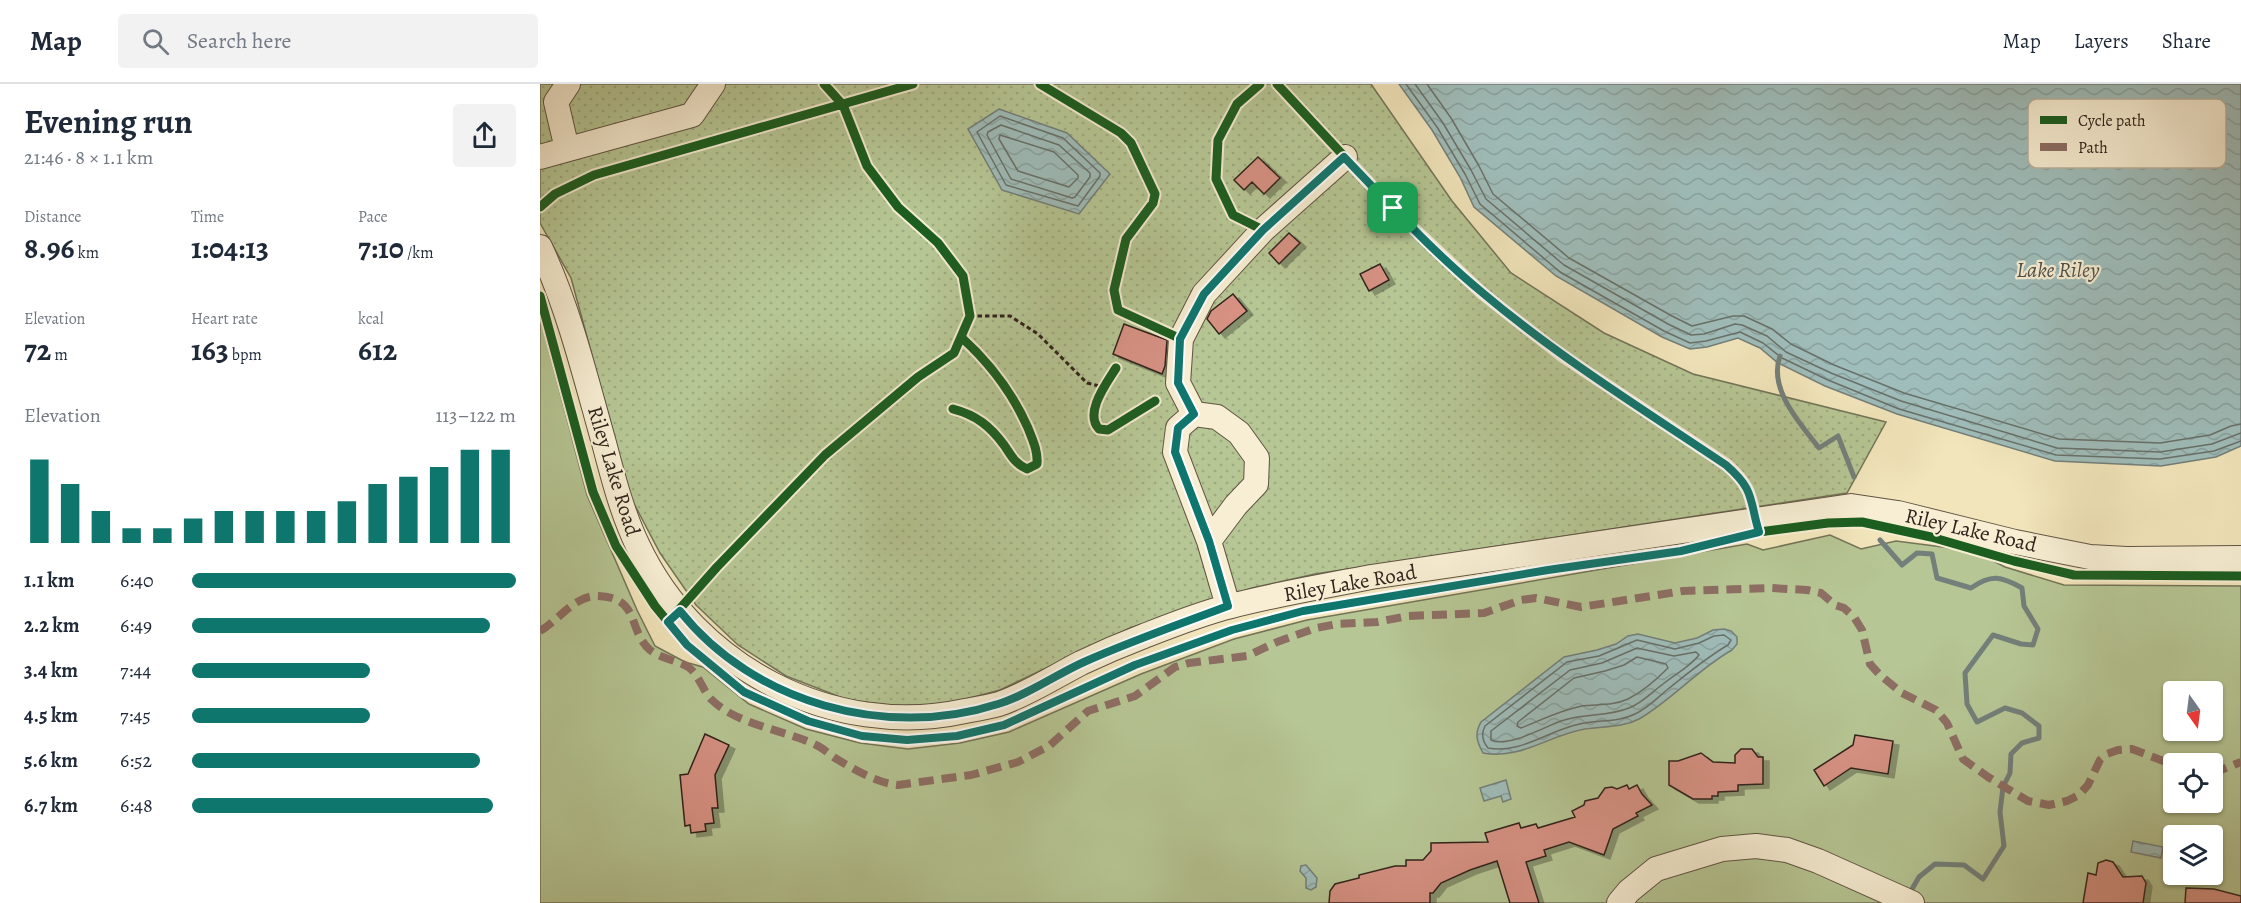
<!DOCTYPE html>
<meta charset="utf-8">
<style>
body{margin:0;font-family:Alegreya,serif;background:#f2f2f3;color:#1f2937;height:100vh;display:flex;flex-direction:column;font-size:22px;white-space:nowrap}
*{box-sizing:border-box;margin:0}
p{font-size:20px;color:#747a83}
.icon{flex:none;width:33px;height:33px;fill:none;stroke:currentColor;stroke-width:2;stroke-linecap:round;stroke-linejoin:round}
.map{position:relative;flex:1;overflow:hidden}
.panel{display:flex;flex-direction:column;background:#fff;width:540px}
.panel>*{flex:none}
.needle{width:39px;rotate:166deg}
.buttons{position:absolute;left:1623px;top:597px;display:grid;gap:12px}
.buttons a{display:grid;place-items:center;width:60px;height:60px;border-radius:6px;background:#fff;box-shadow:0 2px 4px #0004;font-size:30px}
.pin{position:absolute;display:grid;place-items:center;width:51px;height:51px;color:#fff;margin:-26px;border-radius:12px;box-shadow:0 3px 9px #0006}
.round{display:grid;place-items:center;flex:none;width:63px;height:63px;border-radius:6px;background:#f2f2f3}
.headline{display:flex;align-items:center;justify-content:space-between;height:102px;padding:0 24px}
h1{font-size:33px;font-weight:700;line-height:45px}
.stats{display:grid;grid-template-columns:repeat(3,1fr);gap:9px;height:102px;padding:6px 24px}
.stats div{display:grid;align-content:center}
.stats b{font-size:30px;font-weight:700}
.stats small{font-size:16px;font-weight:400}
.stats p{font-size:16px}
.chart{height:168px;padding:12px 24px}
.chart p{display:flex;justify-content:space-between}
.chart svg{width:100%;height:108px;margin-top:6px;stroke:#0f766e;stroke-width:6}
ul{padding:0 24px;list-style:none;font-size:20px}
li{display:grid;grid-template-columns:96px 72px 1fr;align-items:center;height:45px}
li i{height:15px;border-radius:8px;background:#0f766e}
header{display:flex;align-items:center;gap:36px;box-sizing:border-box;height:84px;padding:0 30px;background:#fff;border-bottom:2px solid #e0e1e3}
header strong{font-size:28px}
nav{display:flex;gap:33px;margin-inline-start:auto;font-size:21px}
.search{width:420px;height:54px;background:#f2f2f3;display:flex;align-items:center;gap:15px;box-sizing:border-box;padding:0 21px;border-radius:6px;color:#747a83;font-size:22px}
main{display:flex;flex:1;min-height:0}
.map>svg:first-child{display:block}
</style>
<header>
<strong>Map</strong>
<div class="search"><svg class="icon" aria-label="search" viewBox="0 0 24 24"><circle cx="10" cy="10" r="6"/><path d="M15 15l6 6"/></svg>Search here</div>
<nav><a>Map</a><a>Layers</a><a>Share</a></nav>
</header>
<main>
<section class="panel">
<div class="headline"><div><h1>Evening run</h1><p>21:46 · 8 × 1.1 km</p></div><a class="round"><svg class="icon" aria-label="share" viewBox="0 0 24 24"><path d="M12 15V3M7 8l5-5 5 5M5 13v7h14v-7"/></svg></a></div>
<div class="stats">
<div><p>Distance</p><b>8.96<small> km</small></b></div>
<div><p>Time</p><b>1:04:13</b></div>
<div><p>Pace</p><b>7:10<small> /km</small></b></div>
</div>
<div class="stats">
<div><p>Elevation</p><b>72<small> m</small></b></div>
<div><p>Heart rate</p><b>163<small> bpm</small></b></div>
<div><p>kcal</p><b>612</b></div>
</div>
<div class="chart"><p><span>Elevation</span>113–122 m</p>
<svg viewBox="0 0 160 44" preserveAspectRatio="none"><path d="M5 44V10M15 44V20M25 44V31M35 44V38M45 44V38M55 44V34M65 44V31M75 44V31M85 44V31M95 44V31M105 44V27M115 44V20M125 44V17M135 44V13M145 44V6M155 44V6"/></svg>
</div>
<ul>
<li><b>1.1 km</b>6:40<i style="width:100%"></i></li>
<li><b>2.2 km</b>6:49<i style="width:92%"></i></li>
<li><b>3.4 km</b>7:44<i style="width:55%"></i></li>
<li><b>4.5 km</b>7:45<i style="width:55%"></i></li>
<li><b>5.6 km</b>6:52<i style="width:89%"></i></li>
<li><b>6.7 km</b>6:48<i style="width:93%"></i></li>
</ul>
</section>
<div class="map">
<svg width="1701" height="819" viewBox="0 0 1701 819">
<defs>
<pattern id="park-dots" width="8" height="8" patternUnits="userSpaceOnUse" patternTransform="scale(1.5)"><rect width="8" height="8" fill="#b6c694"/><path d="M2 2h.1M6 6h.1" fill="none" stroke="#9daa7f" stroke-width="1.8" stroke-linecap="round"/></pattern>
<pattern id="water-waves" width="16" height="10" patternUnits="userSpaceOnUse" patternTransform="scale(1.5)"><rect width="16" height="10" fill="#9fbdba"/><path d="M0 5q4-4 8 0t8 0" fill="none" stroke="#89a29f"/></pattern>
<filter id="shadow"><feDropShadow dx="6" dy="4" stdDeviation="0" flood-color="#0004"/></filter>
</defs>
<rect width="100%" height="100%" fill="#f2e5bb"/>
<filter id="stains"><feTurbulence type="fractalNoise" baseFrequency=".00333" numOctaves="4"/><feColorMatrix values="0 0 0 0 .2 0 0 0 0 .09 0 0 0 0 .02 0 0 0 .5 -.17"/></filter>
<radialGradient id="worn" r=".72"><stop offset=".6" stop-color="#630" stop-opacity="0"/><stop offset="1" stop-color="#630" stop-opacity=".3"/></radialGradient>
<path fill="#b6c694" stroke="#737458" stroke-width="1.5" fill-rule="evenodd" d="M 0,233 L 47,411 L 97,526 L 115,562 L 145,578 L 163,583 L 209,620 L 266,645 L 320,659 L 368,665 L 420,659 L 469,648 L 601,590 L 694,555 L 767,536 L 1207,460 L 1223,466 L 1290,451 L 1321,465 L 1356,457 L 1434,467 L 1465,483 L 1524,501 L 1701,502 L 1701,819 L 0,819 ZM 1634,608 L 1672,608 L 1672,646 L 1634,646 ZM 1634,680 L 1672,680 L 1672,718 L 1634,718 ZM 1634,752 L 1672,752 L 1672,790 L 1634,790 Z"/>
<path fill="url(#park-dots)" stroke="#737458" stroke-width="1.5" d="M 0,0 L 831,0 L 912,117 L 971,189 L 1064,249 L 1153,290 L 1346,338 L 1307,409 L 775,490 L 712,504 L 590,544 L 460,606 L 407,620 L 357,622 L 308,616 L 246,592 L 198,561 L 156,521 L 120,469 L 91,414 L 31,194 L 0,139 Z"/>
<path fill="url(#water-waves)" stroke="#737f7a" stroke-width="1.5" d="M 859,0 L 1701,0 L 1701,362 L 1676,373 L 1621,382 L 1515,377 L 1357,330 L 1285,302 L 1238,279 L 1220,264 L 1198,254 L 1167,263 L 1150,265 L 1122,253 L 1016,192 L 934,123 L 920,93 L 892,46 Z
M 459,25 L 527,49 L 570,90 L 539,130 L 462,106 L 428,45 Z
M 1184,545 L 1191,547 L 1197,553 L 1197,560 L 1192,566 C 1158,585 1132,616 1099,635 C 1082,644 1063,642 1045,645 C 1009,651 981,676 943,669 C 937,658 934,650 941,638 L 1024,573 L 1057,566 L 1076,560 L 1088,552 L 1098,550 L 1135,559 L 1157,554 L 1173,546 Z
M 966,696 L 971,715 L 963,718 L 961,712 L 944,717 L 940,704 Z
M 1593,757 L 1623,763 L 1621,774 L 1591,768 Z
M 766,781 L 777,794 L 776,803 L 771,806 L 766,804 L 766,794 L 760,787 L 761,782 Z"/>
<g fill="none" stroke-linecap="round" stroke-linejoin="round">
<path stroke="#68706a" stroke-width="1.5" d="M 866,0 L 897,43 L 925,90 L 940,120 L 1020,188 L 1124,247 L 1150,259 L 1166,257 L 1200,248 L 1223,259 L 1242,274 L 1288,296 L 1359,325 L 1516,371 L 1620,375 L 1674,367 L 1701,357
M 875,0 L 903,39 L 931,86 L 946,115 L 1024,181 L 1128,240 L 1151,251 L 1164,250 L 1195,240 L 1202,241 L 1227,252 L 1246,268 L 1291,289 L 1361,317 L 1517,364 L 1620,368 L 1672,360 L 1701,349
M 887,0 L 911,34 L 939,82 L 953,110 L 1029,174 L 1132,232 L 1152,242 L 1193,232 L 1204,232 L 1232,245 L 1251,260 L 1294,281 L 1364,309 L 1519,355 L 1620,359 L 1670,351 L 1691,342 L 1701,340
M 460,32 L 523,54 L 560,89 L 560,92 L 538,122 L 466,101 L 437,48 Z
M 461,41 L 519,61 L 550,89 L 550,93 L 535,113 L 532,114 L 471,95 L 447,51 L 448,48 Z
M 460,51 L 514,68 L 538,91 L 538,94 L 529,103 L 478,87 L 459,55 Z
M 1184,551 L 1191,556 L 1188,561 C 1167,573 1147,590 1128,605 C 1117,614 1108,624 1095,630 C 1079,638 1062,636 1045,639 C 1013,643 981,671 948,664 C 942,657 941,650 945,642 L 1027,578 L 1059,572 L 1097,556 L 1135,565 L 1159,559 L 1174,552 Z
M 1097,564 L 1134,572 L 1156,568 L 1159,571 C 1150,583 1135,590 1123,600 C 1112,608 1102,619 1089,624 C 1067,633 1044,629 1021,637 C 1004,643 968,664 951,656 L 951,647 L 1030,586 L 1062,579 Z
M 1097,573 L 1126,580 L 1128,584 C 1117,595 1102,608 1088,615 C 1073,622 1058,620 1042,622 C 1021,626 1001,636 981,644 L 977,642 L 978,638 L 1034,594 L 1065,587 L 1084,581 Z"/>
<path stroke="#737f7a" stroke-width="5" d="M 1240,272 C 1228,305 1260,339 1279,364 L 1298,352 L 1314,393
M 1340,456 L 1362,481 L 1377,469 L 1392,470 L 1397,494 L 1431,504 C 1451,490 1461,492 1482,504 L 1484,522 L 1498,545 L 1493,561 L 1481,560 L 1453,551 L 1425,589 L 1427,620 L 1437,638 L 1465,624 L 1482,629 L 1499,642 L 1499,654 L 1482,659 L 1471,670 L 1470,689 L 1463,703 L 1460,728 L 1464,762 L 1443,795 L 1424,781 L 1395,780 L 1379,793 L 1368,812"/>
</g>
<path fill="#d69183" stroke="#30231b" stroke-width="1.5" filter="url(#shadow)" d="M 718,73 L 740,94 L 724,110 L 712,98 L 704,106 L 694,96 Z
M 749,149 L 760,159 L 739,180 L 729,169 Z
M 840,180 L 849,196 L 829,207 L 820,190 Z
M 693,210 L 707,227 L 679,250 L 667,235 L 671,227 Z
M 584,240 L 627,256 L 625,282 L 622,290 L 573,270 Z
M 165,650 L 189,661 L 175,691 L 178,724 L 172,724 L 174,739 L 165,740 L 166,747 L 151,749 L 150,741 L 145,742 L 140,691 L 148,690 Z
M 1315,651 L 1353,657 L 1348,690 L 1311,684 L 1284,702 L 1274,686 L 1313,661 Z
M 1201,665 L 1212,665 L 1218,673 L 1223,673 L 1223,700 L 1198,701 L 1198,707 L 1178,708 L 1178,712 L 1172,712 L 1172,715 L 1153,715 L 1129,701 L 1129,677 L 1138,677 L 1161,669 L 1173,678 L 1195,679 L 1195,671 Z
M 1087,701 L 1089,705 L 1097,701 L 1102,710 L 1112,721 L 1096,729 L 1098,732 L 1073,745 L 1064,771 L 1029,758 L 1004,766 L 1006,772 L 986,778 L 999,819 L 970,819 L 957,777 L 930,786 L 901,799 L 893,809 L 890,809 L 890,819 L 789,819 L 790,807 L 795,800 L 819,794 L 819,791 L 855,782 L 866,782 L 866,776 L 883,776 L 891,767 L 891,759 L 948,758 L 945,749 L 979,739 L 981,744 L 996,740 L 998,744 L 1035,733 L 1032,727 L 1044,721 L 1045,717 L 1058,714 L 1065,704 L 1072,703 L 1077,705 Z
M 1566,776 L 1573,778 L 1583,793 L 1602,792 L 1606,799 L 1603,819 L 1543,819 L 1548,789 L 1556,791 L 1558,779 Z
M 1646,804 L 1674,805 L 1701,812 L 1701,819 L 1645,819 Z"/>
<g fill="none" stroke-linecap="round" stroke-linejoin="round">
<defs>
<path id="minor" d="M 27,65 L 16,18 L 28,0
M 0,73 L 152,31 L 173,0
M 0,163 C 29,225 45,292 64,359 C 73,393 82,429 98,462 C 155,583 293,656 425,627 C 436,625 448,623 459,620 C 488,610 514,593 541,579 C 562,569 583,560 604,552 C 632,541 662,529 691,522 C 737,510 785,502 831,493 L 1311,422 L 1358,429 L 1475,458 L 1550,473 L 1587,475 L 1701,474
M 654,330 L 638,299 L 641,255 L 664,210 L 723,146 L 805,73
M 669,457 L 635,368 L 638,344 L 654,330 L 677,333 L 699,349 L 717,374 L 716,400 L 696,421 L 669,457 L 688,522
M 1079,819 L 1089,807 L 1116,785 L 1182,765 L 1216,762 L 1247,766 L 1278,777 L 1372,819"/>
</defs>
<use href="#minor" stroke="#605443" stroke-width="26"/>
<path stroke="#30231b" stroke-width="3" stroke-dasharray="4.5 3" stroke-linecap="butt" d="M 430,232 L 470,232 L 498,250 L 547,299 L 564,303"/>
<use href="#minor" stroke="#f7eed3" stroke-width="24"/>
<path stroke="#8d6e63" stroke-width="8" stroke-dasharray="15 8" stroke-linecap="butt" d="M 0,547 C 19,536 34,512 57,512 C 101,513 87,546 110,566 C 121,575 137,576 148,583 C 159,590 163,608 172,616 C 197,641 245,646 276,661 C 283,664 289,670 295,674 C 313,685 337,699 358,701 L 431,691 L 478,678 L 509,662 L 548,627 L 595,612 L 635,583 L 649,579 L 707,572 L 737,558 L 776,544 L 797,540 L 837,538 L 868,532 L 944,529 L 981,516 L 996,514 L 1041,523 L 1143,507 L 1231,504 L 1267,506 L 1281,509 L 1295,521 L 1304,524 L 1314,533 L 1322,546 L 1330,580 L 1340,591 L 1362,609 L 1396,626 L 1407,639 L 1423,675 L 1448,693 L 1488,717 L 1509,721 L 1527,717 L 1539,711 L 1548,701 L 1560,676 L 1567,670 L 1578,666 L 1592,665 L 1634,681
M 1672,687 L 1681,686 L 1701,678"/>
<defs>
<path id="cycleway" d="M 500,0 L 581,49 L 591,59 L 615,110 L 613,119 L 586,155 L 574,206 L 578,226 L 641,255
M 720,0 L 697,20 L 678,56 L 676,95 L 693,131 L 723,146
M 737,0 L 853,125 L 943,210 L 1021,271 L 1187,381 C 1215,406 1209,415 1219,448
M 0,123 L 15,110 L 54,91 L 373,0
M 0,212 L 53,408 L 76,462 L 115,522 L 147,561 L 204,608 L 268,637 L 322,652 L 367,656 L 417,652 L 464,641 L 595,581 L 692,546 L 763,527 L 1008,485 L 1141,467 L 1219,448 L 1288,439 L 1322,438 L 1391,453 L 1474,477 L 1534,491 L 1701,492
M 576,284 C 566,300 544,329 559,345 L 568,346 L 615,317
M 413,325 C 436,331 450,342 464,361 C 471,371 474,379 487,385 L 497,380 C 498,367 493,357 488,344 C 472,308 451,280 421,253
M 128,538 L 177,483 L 285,371 L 378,293 L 414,269 L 430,232 L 423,192 L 398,159 L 358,123 L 327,82 L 303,21 L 284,0"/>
</defs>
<use href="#cycleway" stroke="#f7eed3" stroke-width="13"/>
<use href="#cycleway" stroke="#1b5e20" stroke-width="9"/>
</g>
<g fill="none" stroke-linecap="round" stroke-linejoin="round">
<defs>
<path id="route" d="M 804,73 C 849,120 894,169 944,210 C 1020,274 1104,326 1186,381 C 1215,406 1209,415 1219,448 L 1141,467 L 1008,486 L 763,527 L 692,546 L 595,581 L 464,641 L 417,652 L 367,656 L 322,652 L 268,637 L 204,608 L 147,561 L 128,538 L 140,527 C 213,619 346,656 458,620 C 488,611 515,591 544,578 C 591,557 640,540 688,522 L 669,457 L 635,368 L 638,344 L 654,330 L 638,299 L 640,255 L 664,210 L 723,146 Z"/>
</defs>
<use href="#route" stroke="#fff" stroke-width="12"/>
<use href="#route" stroke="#0f766e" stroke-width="8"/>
</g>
<g text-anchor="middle" stroke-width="4.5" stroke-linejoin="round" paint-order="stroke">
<g font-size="21" fill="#30231b" stroke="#f7eed3">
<text transform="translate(74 387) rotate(73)" y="7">Riley Lake Road</text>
<text transform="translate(1431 446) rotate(13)" y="7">Riley Lake Road</text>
<text transform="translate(810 499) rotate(-10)" y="7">Riley Lake Road</text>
</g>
<g font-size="22" font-style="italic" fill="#51514b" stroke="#f7eed3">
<text x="1518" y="193">Lake Riley</text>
</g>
</g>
<rect x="1488" y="15" width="198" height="69" rx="9" fill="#f7eed3" stroke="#bbb19c" stroke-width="1.5"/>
<rect x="1500" y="32" width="27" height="8" fill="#1b5e20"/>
<rect x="1500" y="59" width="27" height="8" fill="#8d6e63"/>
<g font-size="16" fill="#30231b">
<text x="1538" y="42">Cycle path</text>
<text x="1538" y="69">Path</text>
</g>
<rect width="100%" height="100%" filter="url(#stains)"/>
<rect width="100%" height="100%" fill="url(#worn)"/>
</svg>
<div class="buttons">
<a><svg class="needle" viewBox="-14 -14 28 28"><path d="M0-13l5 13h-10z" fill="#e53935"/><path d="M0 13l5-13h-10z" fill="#747a83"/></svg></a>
<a><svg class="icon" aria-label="locate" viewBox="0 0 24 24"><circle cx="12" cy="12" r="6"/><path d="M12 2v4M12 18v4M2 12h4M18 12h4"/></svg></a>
<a><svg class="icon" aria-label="layers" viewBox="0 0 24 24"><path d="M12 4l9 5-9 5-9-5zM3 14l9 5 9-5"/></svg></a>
</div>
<div class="pin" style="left:853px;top:124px;background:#1e9e55"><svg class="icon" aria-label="arrive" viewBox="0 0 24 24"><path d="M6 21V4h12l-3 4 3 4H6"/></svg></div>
</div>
</main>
